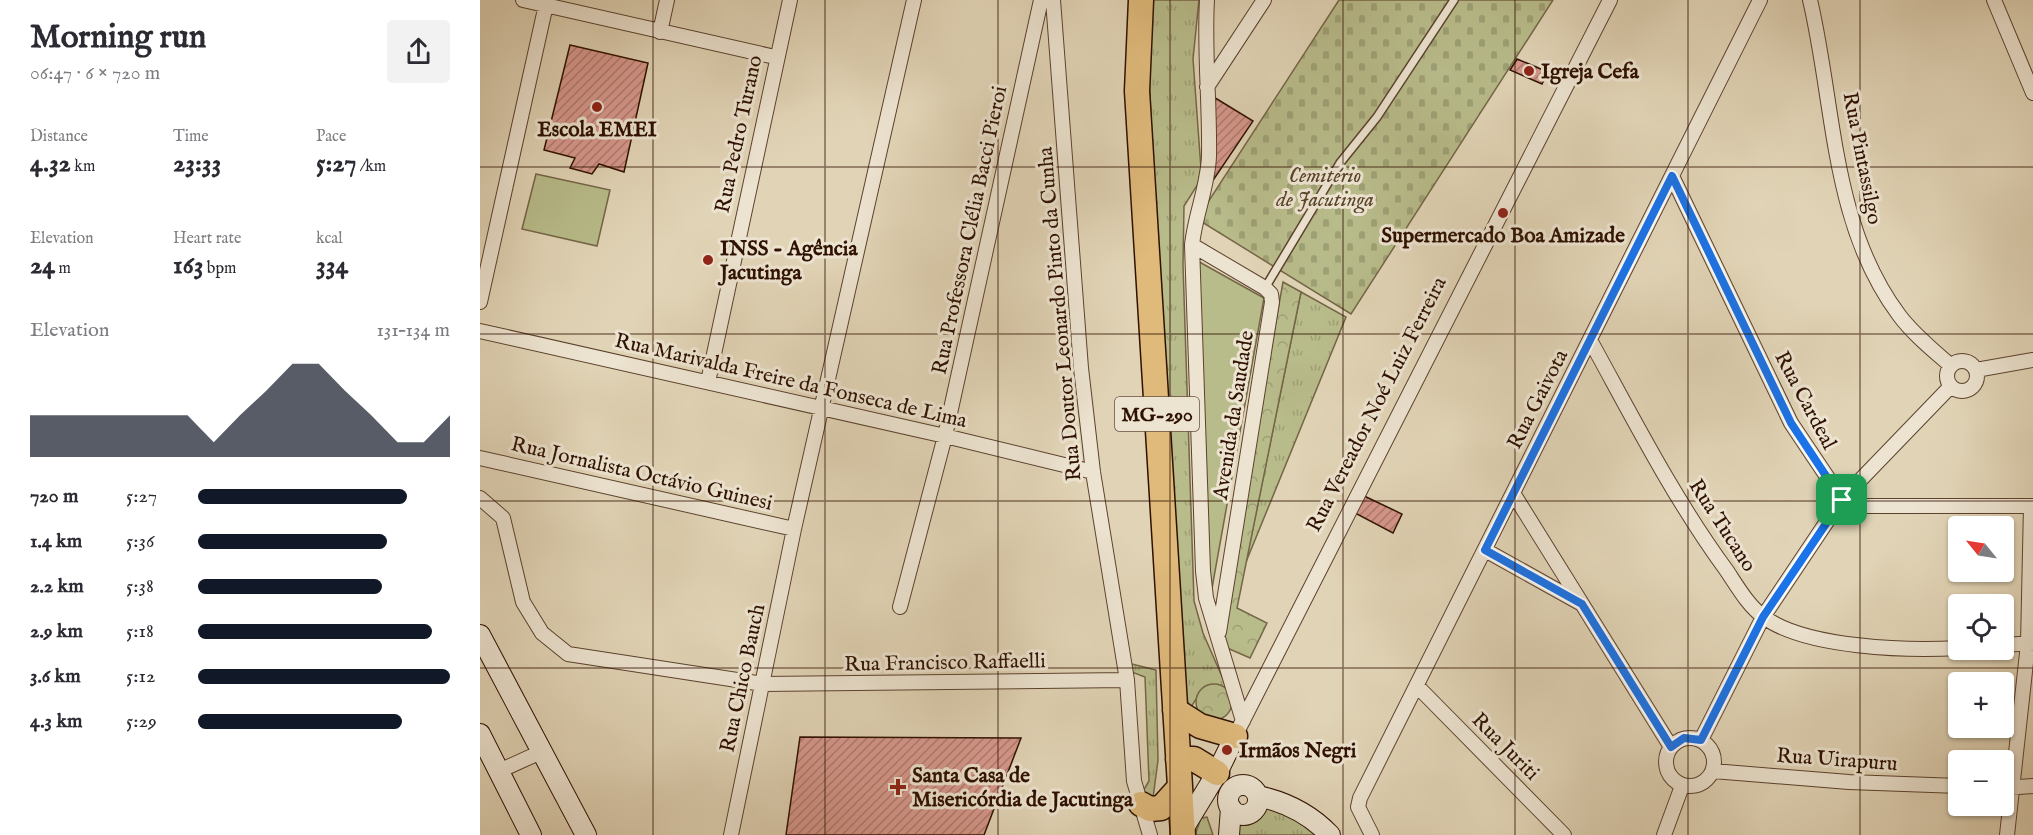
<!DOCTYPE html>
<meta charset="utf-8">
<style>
body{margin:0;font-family:"IM FELL English",serif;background:#f2f2f3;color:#2b2b33;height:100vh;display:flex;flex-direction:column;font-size:22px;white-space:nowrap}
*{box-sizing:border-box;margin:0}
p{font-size:20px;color:#7c7c81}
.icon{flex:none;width:33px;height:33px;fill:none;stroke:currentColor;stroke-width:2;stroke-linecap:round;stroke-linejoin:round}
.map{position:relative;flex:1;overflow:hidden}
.drawer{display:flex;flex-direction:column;background:#fff;width:480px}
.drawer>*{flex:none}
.needle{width:39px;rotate:300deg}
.controls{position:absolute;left:1468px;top:516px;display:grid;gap:12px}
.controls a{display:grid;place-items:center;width:66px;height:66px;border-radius:6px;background:#fff;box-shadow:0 2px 4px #0004;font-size:30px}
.pin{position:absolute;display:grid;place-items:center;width:51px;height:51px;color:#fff;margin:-26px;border-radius:12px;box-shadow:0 3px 9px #0006}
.round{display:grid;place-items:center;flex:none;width:63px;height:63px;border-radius:6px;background:#f2f2f3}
.head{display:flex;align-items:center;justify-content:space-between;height:102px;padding:0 30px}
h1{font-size:33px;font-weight:700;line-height:45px}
.stats{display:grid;grid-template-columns:repeat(3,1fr);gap:9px;height:102px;padding:6px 30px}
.stats div{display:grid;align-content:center}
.stats b{font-size:26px;font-weight:700}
.stats small{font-size:16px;font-weight:400}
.stats p{font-size:16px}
.chart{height:168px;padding:12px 30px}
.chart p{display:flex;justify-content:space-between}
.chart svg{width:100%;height:108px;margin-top:6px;fill:#111827;opacity:.7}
ul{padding:0 30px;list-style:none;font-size:20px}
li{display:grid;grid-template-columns:96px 72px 1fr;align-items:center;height:45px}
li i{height:15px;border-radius:8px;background:#111827}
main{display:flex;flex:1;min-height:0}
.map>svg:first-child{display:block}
</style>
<main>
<section class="drawer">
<div class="head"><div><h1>Morning run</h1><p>06:47 · 6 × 720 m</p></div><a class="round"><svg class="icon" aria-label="share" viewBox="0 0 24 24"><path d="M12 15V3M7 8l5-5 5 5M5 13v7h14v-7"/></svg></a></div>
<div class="stats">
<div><p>Distance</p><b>4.32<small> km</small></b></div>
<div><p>Time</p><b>23:33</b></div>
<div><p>Pace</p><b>5:27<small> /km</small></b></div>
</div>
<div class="stats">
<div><p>Elevation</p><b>24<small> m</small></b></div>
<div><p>Heart rate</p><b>163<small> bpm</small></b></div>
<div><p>kcal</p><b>334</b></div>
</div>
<div class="chart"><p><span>Elevation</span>131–134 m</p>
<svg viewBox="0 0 160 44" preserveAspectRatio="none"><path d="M0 44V27L10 27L20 27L30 27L40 27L50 27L60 27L70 38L80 27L90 17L100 6L110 6L120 17L130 27L140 38L150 38L160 27V44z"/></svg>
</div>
<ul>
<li><b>720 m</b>5:27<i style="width:83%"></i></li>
<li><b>1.4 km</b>5:36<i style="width:75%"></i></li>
<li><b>2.2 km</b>5:38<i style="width:73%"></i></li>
<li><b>2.9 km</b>5:18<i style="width:93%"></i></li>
<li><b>3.6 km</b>5:12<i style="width:100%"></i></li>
<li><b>4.3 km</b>5:29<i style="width:81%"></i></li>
</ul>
</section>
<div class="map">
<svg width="1553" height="835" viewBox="0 0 1553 835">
<defs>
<pattern id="grass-tufts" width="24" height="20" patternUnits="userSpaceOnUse" patternTransform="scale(1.5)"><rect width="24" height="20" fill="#b8bb8a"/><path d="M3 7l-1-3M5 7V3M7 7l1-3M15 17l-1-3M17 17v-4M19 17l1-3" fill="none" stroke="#9ea075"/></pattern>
<pattern id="forest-crowns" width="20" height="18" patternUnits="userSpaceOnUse" patternTransform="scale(1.5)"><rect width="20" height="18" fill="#b8bb8a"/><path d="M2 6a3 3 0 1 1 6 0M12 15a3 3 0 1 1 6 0" fill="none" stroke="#9ea075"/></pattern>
<pattern id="cemetery-stones" width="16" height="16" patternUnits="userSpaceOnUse" patternTransform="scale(1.5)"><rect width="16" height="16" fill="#b8bb8a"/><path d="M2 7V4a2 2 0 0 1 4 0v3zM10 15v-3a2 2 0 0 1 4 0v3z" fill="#9ea075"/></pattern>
<pattern id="building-hatch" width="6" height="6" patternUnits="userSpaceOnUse" patternTransform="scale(1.5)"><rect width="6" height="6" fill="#d7988d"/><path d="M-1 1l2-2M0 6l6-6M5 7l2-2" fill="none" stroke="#af7b71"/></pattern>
</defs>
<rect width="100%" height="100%" fill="#e1d4b6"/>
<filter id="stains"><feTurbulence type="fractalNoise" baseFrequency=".00333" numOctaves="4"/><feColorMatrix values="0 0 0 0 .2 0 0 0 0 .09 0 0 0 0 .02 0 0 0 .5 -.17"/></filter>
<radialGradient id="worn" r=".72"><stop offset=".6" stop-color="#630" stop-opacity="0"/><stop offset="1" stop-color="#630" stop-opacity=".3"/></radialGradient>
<path fill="url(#grass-tufts)" stroke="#746646" stroke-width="1.5" d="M 672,0 L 719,0 L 713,59 L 721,169 L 718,184 L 704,206 L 703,265 L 714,601 L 723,633 L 750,695 L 732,685 L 724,687 L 711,707 L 704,697 L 673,159 L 669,75 Z
M 821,292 L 866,317 L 766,562 Z
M 644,662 L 676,670 L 678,760 L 673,798 L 659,798 L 669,781 L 665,677 L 644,669 Z
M 777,804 L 797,804 L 840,835 L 750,835 L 758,817 Z
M 727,817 L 733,835 L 715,835 L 721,818 Z"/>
<path fill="url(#forest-crowns)" stroke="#746646" stroke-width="1.5" d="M 803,282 L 821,292 L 757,608 L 787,623 L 770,658 L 738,644 Z
M716 702a18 18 0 1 1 36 0a18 18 0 1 1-36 0Z"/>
<path fill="url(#cemetery-stones)" stroke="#746646" stroke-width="1.5" d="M 859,0 L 1073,0 L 871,314 L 717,219 Z"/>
<path fill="#b8bb8a" stroke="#746646" stroke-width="1.5" d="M 56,174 L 130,190 L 117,246 L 42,229 Z
M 714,259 L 784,298 L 729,605 Z"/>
<path fill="url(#building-hatch)" stroke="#2f1101" stroke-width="1.5" d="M 90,45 L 168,63 L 144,172 L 119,164 L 112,174 L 90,168 L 95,158 L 64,150 Z
M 1037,59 L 1068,72 L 1062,84 L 1030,70 Z
M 732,96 L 773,121 L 734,179 Z
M 882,495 L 922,514 L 913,533 L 873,512 Z
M 320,737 L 541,738 L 504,835 L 306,835 Z"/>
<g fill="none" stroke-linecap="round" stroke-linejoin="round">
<defs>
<path id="lane" d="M 785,288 L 860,163 L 897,117 L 974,0"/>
<path id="street" d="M 43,0 L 295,57
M 573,0 L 601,368 L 613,472 L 647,680 L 654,781 L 670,835
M 727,0 C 724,52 730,104 729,156 C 728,186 715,215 712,245 L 723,571 L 726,598 L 763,721
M 1330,0 C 1355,106 1351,224 1419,315 C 1433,334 1453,350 1471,366
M 1514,0 L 1553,93
M 180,32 L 187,0
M 727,87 L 784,0
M 1192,176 L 1311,423 L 1362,499 L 1380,506 L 1553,506
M 712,245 L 785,288 L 791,294 L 792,302 L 739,632
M 0,302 L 67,0
M 0,331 L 465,436 L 613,472
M 1110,340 C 1153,418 1194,499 1247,571 C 1257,586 1269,607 1284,617 C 1325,648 1429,651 1479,648
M1467 376a15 15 0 1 1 30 0a15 15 0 1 1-30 0Z
M 1496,370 L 1553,360
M 228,382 L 310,0
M 0,458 L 314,529
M 1033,493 L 1191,747
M 0,498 L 23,518 L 43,602 L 62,633 L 88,654 L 283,684 L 647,680
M 1005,550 L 1100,603
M 420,607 L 465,436 L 561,0
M 1524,645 L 1553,643
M 937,686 L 1084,835
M 755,736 L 1130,0
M1186 762a24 24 0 1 1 48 0a24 24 0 1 1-48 0Z
M 1221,740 L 1283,617 L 1362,499 L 1471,386
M 19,771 L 61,752
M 1233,771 L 1369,782 L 1479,786
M 1524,788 L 1553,786
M 251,835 L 314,529 L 434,0
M 892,835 L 878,807 L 880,798 L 1280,0
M 1184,835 L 1202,786
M 1527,835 L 1548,644 L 1551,506"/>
<path id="secondary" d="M 0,635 L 106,835
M 0,734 L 51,835
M748 800a15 15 0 1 1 30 0a15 15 0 1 1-30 0Z
M 778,796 C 806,802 830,814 850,835
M 703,829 L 737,773 L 755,736
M 749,835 L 751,808"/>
<path id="highway" d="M 661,0 L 657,91 L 703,835
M 695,710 L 720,726 L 755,736
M 698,759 L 714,759 L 737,773
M 661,804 L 670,809 L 681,808 L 700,787"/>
</defs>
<use href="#lane" stroke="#5c422e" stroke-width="10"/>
<use href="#street" stroke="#5c422e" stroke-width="16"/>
<use href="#secondary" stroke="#2f1101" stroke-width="22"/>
<use href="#highway" stroke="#2f1101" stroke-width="27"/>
<use href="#lane" stroke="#ece3d0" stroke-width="7"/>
<use href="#street" stroke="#ece3d0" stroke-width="14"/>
<use href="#secondary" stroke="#ece3d0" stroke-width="20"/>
<use href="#highway" stroke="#e0ba7b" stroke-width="24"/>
</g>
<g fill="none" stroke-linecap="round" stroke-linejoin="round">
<defs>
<path id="route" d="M 1192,176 L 1311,423 L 1362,500 L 1283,617 L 1221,740 L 1204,738 L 1191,747 L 1102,604 L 1005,550 Z"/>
</defs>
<use href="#route" stroke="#fff" stroke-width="12"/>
<use href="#route" stroke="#1a73e8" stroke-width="8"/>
</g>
<path fill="none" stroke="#2f1101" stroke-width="1.5" stroke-opacity="0.55" d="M 173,0 L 173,835M 345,0 L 345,835M 518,0 L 518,835M 690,0 L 690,835M 863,0 L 863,835M 1035,0 L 1035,835M 1208,0 L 1208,835M 1380,0 L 1380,835M 0,167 L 1553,167M 0,334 L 1553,334M 0,501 L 1553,501M 0,668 L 1553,668"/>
<g fill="#8f2418" stroke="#ece3d0" stroke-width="2">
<circle cx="1049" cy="71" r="6"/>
<circle cx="117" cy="107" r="6"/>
<circle cx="1023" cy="213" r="6"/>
<circle cx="228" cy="260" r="6"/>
<circle cx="747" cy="750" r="6"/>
<path d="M415 778h6v6h6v6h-6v6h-6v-6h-6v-6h6z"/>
</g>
<g text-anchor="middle" stroke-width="6" stroke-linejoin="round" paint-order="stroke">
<rect fill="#ece3d0" stroke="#68503f" stroke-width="1.5" x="635" y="397" width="84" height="34" rx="4.5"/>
<g font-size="20" font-weight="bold" fill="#2f1101">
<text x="677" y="421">MG-290</text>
</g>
<g font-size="21" font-weight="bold" fill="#2f1101" stroke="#ece3d0" text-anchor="start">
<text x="1061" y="78">Igreja Cefa</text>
<text x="117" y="136" text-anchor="middle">Escola EMEI</text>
<text x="1023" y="242" text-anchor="middle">Supermercado Boa Amizade</text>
<text x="240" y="255">INSS - Agência<tspan x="240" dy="24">Jacutinga</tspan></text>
<text x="759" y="757">Irmãos Negri</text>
<text x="432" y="782">Santa Casa de<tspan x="432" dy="24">Misericórdia de Jacutinga</tspan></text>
</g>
<g font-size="21" fill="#2f1101" stroke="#ece3d0">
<text transform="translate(258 134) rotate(-78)" y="7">Rua Pedro Turano</text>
<text transform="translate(1383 158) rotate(79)" y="7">Rua Pintassilgo</text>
<text transform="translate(489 230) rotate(-78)" y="7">Rua Professora Clélia Bacci Pieroi</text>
<text transform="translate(579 314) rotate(-95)" y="7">Rua Doutor Leonardo Pinto da Cunha</text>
<text transform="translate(311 380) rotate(13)" y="7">Rua Marivalda Freire da Fonseca de Lima</text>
<text transform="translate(1057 399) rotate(-63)" y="7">Rua Gaivota</text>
<text transform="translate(1326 400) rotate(62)" y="7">Rua Cardeal</text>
<text transform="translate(896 404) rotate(-63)" y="7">Rua Vereador Noé Luiz Ferreira</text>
<text transform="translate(753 415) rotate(-81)" y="7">Avenida da Saudade</text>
<text transform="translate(162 473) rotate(13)" y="7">Rua Jornalista Octávio Guinesi</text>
<text transform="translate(1243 525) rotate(57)" y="7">Rua Tucano</text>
<text transform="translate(465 662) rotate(-1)" y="7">Rua Francisco Raffaelli</text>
<text transform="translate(262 678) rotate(-78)" y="7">Rua Chico Bauch</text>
<text transform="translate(1026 746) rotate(45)" y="7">Rua Juriti</text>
<text transform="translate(1357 759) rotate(4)" y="7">Rua Uirapuru</text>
</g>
<g font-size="21" font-style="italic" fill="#58442a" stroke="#ece3d0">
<text x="845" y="182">Cemitério<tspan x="845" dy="24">de Jacutinga</tspan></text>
</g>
</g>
<rect width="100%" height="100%" filter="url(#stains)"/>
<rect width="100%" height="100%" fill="url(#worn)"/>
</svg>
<div class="controls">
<a><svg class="needle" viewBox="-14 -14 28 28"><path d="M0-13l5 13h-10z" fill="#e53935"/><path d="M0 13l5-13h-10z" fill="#7c7c81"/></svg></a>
<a><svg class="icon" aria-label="locate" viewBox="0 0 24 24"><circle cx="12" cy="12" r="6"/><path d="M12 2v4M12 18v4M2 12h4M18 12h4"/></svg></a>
<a>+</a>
<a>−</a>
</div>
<div class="pin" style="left:1362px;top:500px;background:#1e9e55"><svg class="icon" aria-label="arrive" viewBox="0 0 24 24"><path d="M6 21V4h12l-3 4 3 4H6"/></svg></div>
</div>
</main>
